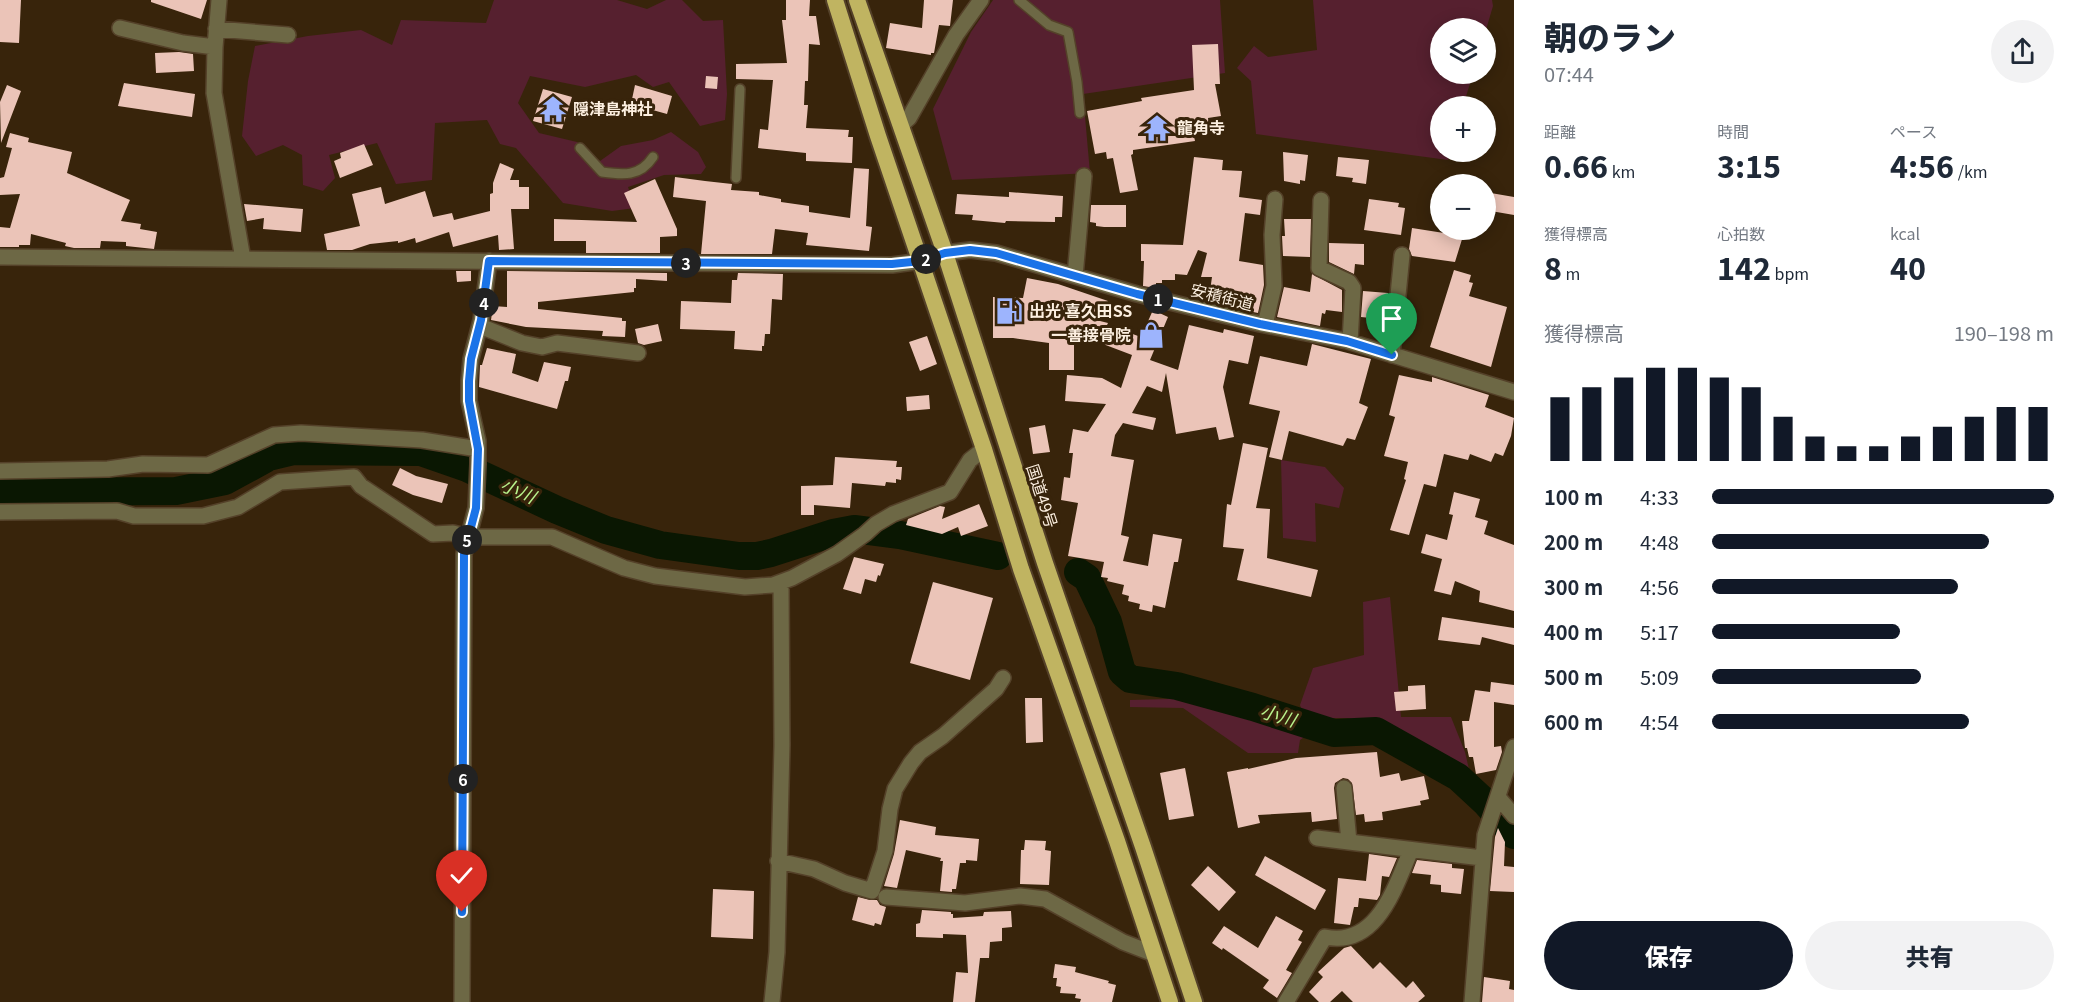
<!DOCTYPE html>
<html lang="ja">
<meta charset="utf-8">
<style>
body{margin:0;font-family:Georgia,"Noto Sans JP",serif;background:#f2f2f3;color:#1f2937;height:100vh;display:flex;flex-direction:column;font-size:22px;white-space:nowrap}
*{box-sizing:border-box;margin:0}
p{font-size:20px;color:#747a83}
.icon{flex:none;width:33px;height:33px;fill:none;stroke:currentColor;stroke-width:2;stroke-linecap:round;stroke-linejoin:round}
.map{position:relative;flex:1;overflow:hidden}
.side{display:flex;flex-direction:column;background:#fff;width:570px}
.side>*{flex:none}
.tools{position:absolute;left:1430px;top:18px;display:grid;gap:12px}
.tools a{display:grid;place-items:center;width:66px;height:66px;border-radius:50%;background:#fff;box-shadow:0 3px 15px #0003;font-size:30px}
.pin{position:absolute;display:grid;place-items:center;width:51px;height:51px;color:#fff;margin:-62px -26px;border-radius:50% 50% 50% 0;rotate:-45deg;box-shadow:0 0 6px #0007}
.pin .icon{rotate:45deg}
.km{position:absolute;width:30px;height:30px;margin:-15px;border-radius:50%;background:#222;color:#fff;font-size:16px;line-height:30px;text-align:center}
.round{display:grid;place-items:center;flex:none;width:63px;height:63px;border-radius:32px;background:#f2f2f3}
.overview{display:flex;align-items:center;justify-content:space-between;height:102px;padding:0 30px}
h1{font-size:33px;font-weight:800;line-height:45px}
.metrics{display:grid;grid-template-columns:repeat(3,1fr);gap:9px;height:102px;padding:6px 30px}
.metrics div{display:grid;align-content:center}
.metrics b{font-size:30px;font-weight:800}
.metrics small{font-size:16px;font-weight:400}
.metrics p{font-size:16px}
.chart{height:168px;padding:12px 30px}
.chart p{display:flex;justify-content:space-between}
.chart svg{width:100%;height:108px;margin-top:6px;stroke:#111827;stroke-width:6}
.cta{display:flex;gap:12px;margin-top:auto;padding:12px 30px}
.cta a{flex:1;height:69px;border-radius:36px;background:#111827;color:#fff;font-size:24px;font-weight:800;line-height:69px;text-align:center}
.cta a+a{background:#f2f2f3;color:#1f2937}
ul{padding:0 30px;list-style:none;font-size:20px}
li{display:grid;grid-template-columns:96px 72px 1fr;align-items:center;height:45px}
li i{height:15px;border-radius:8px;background:#111827}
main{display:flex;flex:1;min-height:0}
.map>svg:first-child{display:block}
</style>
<main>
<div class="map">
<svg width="1514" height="1002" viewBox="0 0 1514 1002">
<rect width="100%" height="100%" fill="#38240b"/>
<path fill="#56202f" d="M 494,0 L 617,0 L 647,9 L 666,0 L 682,0 L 703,21 L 723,20 L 727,94 L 725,120 L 700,126 L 669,82 L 653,87 L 636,75 L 585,87 L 530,76 L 518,103 L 539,133 L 577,142 L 600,161 L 621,146 L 653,140 L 671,132 L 698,152 L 706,167 L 701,174 L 664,175 L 628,187 L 635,208 L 612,211 L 563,203 L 516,148 L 500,144 L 487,120 L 435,123 L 432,180 L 396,184 L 377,143 L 329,155 L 335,178 L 323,191 L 303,185 L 302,155 L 283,145 L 256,156 L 242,136 L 248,81 L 255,46 L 308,36 L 361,30 L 392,45 L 401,20 L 486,23 Z
M 993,0 L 1220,0 L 1225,73 L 1083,94 L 1090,173 L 952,180 L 933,109 L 971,32 Z
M 1313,0 L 1492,0 L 1493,6 L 1485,33 L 1485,28 L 1440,28 L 1440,74 L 1473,74 L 1463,106 L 1440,106 L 1440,152 L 1450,152 L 1448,160 L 1256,134 L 1251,81 L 1237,68 L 1254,46 L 1268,57 L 1317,50 Z
M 1281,460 L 1325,467 L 1344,488 L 1339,508 L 1315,503 L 1316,542 L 1283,538 Z
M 1390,597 L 1401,717 L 1451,717 L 1465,752 L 1471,778 L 1437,751 L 1375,725 L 1348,718 L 1326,718 L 1303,713 L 1300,705 L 1313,668 L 1364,655 L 1363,602 Z
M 1189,693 L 1310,733 L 1300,740 L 1298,753 L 1248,753 L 1183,708 L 1130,707 L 1130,700 L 1168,699 Z"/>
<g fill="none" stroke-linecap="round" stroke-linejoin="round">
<path stroke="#0a1702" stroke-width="28" d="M 0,492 L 176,491 L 225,481 L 269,457 L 294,451 L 421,452 L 467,468 L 557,510 L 606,530 L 660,545 L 739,556 L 757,556 L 771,553 L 833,533 L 854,529 L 900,535 L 998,556
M 1078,572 L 1087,578 L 1108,622 L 1122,672 L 1130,679 L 1177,686 L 1253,707 L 1334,733 L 1376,731 L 1458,777 L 1486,803 L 1514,835"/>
</g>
<path fill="#ebc4b8" d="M 0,0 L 21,0 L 19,43 L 0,42 Z
M 151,0 L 207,0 L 201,19 L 151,2 Z
M 786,0 L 810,0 L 809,16 L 816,16 L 820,45 L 809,44 L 808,81 L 805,81 L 804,105 L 808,105 L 806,128 L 849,130 L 848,137 L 853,137 L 852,163 L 806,161 L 806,153 L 758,148 L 760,129 L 768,130 L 773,80 L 736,79 L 736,64 L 787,63 L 782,20 L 786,20 Z
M 924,0 L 953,0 L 950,26 L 939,25 L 934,53 L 931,53 L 931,55 L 886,48 L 890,23 L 922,28 Z
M 1218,44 L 1220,84 L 1215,84 L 1221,116 L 1208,118 L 1209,128 L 1193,131 L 1195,141 L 1133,150 L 1133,154 L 1131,155 L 1138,190 L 1120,193 L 1113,158 L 1107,159 L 1106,152 L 1095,154 L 1087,111 L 1142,101 L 1141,98 L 1194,90 L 1192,45 Z
M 179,52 L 193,54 L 194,71 L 156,73 L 155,53 Z
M 706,76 L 718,77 L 717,89 L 705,88 Z
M 124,83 L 195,94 L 192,117 L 118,106 Z
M 7,85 L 21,91 L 1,143 L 0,102 Z
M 635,85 L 672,96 L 667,114 L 631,104 Z
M 543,89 L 572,97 L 562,129 L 533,121 Z
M 10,133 L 29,138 L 28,142 L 72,152 L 67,173 L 130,200 L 121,221 L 141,224 L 140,229 L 157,232 L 154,249 L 126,246 L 126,242 L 101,241 L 100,248 L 74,248 L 65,246 L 66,243 L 31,234 L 30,245 L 19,245 L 19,247 L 0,247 L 0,227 L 10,228 L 20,194 L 0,195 L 0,178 L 4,177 L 12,148 L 6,147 Z
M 364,144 L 373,165 L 340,178 L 334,161 L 341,158 L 340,153 Z
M 1283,152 L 1308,155 L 1305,181 L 1300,180 L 1300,184 L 1284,181 Z
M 1194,157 L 1223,160 L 1222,170 L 1242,171 L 1239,197 L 1262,200 L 1260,215 L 1245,213 L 1239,261 L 1263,265 L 1264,285 L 1258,313 L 1248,311 L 1249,303 L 1209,298 L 1212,277 L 1201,277 L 1207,253 L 1198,250 L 1187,275 L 1175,274 L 1175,280 L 1162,280 L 1162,283 L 1156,283 L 1156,288 L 1143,286 L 1144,261 L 1141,261 L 1141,244 L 1183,245 Z
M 1338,157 L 1369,160 L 1366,184 L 1352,182 L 1353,178 L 1336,176 Z
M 500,163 L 514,169 L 510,180 L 519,180 L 519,187 L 529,187 L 529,209 L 511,209 L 514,249 L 499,250 L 498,235 L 453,247 L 449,232 L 416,243 L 415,238 L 398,243 L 398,241 L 370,244 L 352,250 L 327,250 L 324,234 L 360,226 L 352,194 L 381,187 L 385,204 L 425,191 L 433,217 L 452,213 L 454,220 L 490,211 L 490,194 L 493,193 L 493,183 Z
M 854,168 L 869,169 L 866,226 L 872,227 L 869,251 L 806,245 L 808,233 L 775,229 L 772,254 L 701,254 L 706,201 L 673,197 L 675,177 L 705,181 L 732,184 L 731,190 L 759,192 L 759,195 L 781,199 L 781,202 L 809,206 L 809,212 L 850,218 Z
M 655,179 L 677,229 L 677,236 L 660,237 L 660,253 L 586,253 L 586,241 L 554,241 L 554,219 L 637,222 L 624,193 Z
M 1009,192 L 1063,196 L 1062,217 L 1055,217 L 1055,222 L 1006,221 L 1005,223 L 972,220 L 973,215 L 955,214 L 957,194 L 1009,197 Z
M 1485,192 L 1514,197 L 1514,215 L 1485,210 Z
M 1369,199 L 1399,203 L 1398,207 L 1405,208 L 1401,235 L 1364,230 Z
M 244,204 L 303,209 L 301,232 L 263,229 L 264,218 L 247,221 Z
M 1091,205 L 1126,205 L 1126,227 L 1104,227 L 1096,226 L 1096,223 L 1090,222 Z
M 1284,219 L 1311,219 L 1310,257 L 1283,256 L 1282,236 L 1285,236 Z
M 1412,228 L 1463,236 L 1455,262 L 1412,256 L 1409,249 Z
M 1329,243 L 1364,244 L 1364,265 L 1355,264 L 1354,274 L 1329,262 Z
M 1454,270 L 1471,275 L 1469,282 L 1473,283 L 1469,296 L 1507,307 L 1491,367 L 1430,347 Z
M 456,271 L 471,271 L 471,281 L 457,282 Z
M 507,271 L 667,273 L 667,281 L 636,279 L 636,288 L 634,288 L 634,292 L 538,302 L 538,309 L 622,318 L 622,321 L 626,321 L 625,337 L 602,336 L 603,331 L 526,327 L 491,320 L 493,306 L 507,307 Z
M 738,273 L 783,274 L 782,300 L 772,299 L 770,334 L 765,334 L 764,346 L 762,346 L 762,351 L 734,349 L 735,331 L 680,329 L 681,301 L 731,303 L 732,280 L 737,280 Z
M 1312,274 L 1342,290 L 1342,312 L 1326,310 L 1325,314 L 1322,313 L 1320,326 L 1277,317 L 1284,287 L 1310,292 Z
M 1027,278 L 1058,284 L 1108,301 L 1100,321 L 1108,323 L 1107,325 L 1141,337 L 1153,310 L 1168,317 L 1150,360 L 1178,370 L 1189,325 L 1223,333 L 1224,329 L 1254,336 L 1248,364 L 1229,360 L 1223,387 L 1234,437 L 1219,440 L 1216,427 L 1176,434 L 1166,373 L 1162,392 L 1147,386 L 1132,413 L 1156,418 L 1153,430 L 1123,423 L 1115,435 L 1111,456 L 1134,460 L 1121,535 L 1129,537 L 1123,561 L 1148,566 L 1153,534 L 1182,539 L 1178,562 L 1174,562 L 1165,608 L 1153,605 L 1152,612 L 1139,609 L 1140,604 L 1128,601 L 1129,596 L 1122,594 L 1124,585 L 1107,581 L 1108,578 L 1101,577 L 1104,562 L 1068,556 L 1078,503 L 1061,500 L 1064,477 L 1070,478 L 1073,453 L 1069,453 L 1073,429 L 1088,432 L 1106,404 L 1065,401 L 1067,375 L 1102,378 L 1121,388 L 1132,355 L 1074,333 L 1074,370 L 1049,370 L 1049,343 L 1013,338 L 993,338 L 993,297 L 1023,298 Z
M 1363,291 L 1388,293 L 1385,316 L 1380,316 L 1380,319 L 1361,317 Z
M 658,324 L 662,341 L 644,345 L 638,343 L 635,329 Z
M 927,336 L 937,364 L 920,371 L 909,342 Z
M 1312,344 L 1371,359 L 1359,403 L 1368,407 L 1355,440 L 1347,438 L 1343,446 L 1289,431 L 1282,460 L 1269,457 L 1280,411 L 1249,404 L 1260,356 L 1307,366 Z
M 487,348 L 516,354 L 512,373 L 538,382 L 544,362 L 571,367 L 568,381 L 565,381 L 557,409 L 479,387 L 480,365 L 482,365 Z
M 1399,375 L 1432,382 L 1432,377 L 1489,395 L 1485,407 L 1514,418 L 1511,436 L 1503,456 L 1495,453 L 1491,462 L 1470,454 L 1468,460 L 1444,454 L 1436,487 L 1424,484 L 1409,535 L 1390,530 L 1406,480 L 1404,479 L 1408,462 L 1384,456 L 1395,417 L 1389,415 Z
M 929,395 L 930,409 L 907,411 L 906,397 Z
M 1045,425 L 1050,452 L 1033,454 L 1029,428 Z
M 1243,443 L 1268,448 L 1256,508 L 1270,509 L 1267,558 L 1318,570 L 1311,597 L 1237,580 L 1244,549 L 1223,547 L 1227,504 L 1231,505 Z
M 835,457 L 897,461 L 896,467 L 902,467 L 901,480 L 896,479 L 896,483 L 886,482 L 885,486 L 852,483 L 850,508 L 814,505 L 814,515 L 801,515 L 801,486 L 833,485 Z
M 400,468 L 416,476 L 448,484 L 442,503 L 413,495 L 392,485 Z
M 1454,492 L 1480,499 L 1475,517 L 1488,521 L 1484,534 L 1514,545 L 1514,611 L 1479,602 L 1480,591 L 1455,581 L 1451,595 L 1434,591 L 1442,559 L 1421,553 L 1426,534 L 1447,540 L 1453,515 L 1449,514 Z
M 979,504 L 988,526 L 961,536 L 958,527 L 942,534 L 906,525 L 908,519 L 940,506 L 945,507 L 942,519 Z
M 854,557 L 884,564 L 880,576 L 878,575 L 876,582 L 865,579 L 861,594 L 843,589 Z
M 933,582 L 993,598 L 970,680 L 910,663 Z
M 1442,617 L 1514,628 L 1514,645 L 1482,637 L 1480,645 L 1438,640 Z
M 1491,682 L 1514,685 L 1514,705 L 1494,702 L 1494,747 L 1501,746 L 1502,752 L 1496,770 L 1476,774 L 1473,757 L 1469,757 L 1467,748 L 1465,748 L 1462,721 L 1469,721 L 1475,690 L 1490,692 Z
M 1425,685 L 1426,709 L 1396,711 L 1394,692 L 1408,691 L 1408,686 Z
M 1025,698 L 1042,698 L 1043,742 L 1026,743 Z
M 1377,752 L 1380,777 L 1399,773 L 1401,781 L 1424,776 L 1429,799 L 1420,801 L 1421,805 L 1382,812 L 1383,820 L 1365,822 L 1364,814 L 1356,815 L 1352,783 L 1348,779 L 1343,778 L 1335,783 L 1334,788 L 1337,819 L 1312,822 L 1311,812 L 1258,815 L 1260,823 L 1238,828 L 1227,772 L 1248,768 L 1248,769 L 1296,758 Z
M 1185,768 L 1194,816 L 1169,820 L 1160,773 Z
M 900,820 L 936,827 L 935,835 L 979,839 L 977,861 L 966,860 L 966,863 L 960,863 L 956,889 L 952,889 L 952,892 L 940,891 L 943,861 L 940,861 L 941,858 L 906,850 L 897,888 L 884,886 L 894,854 Z
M 1498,828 L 1505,842 L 1504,866 L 1514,867 L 1514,892 L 1490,891 L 1495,837 Z
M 1025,840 L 1046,841 L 1045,850 L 1051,851 L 1049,885 L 1020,884 L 1021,850 L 1024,850 Z
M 1369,854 L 1397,858 L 1389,877 L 1382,876 L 1380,895 L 1377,900 L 1359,898 L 1358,907 L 1354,907 L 1350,925 L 1334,923 L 1338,878 L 1366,881 Z
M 1265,856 L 1326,890 L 1315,910 L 1255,875 Z
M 1417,860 L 1452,864 L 1452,868 L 1464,869 L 1461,894 L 1441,892 L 1441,885 L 1430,884 L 1431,875 L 1412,873 Z
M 1208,866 L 1236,892 L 1219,911 L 1191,885 Z
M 713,889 L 754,891 L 753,939 L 711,937 Z
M 858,897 L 870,900 L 877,900 L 880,905 L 886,907 L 881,925 L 875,923 L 874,926 L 852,920 Z
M 922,910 L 951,912 L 951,914 L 953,914 L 953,918 L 983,916 L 984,912 L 1011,911 L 1012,927 L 1002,928 L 1002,941 L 990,942 L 989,958 L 980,958 L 975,1002 L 953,1002 L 956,972 L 968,973 L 966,935 L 943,934 L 943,938 L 916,937 L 916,924 L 920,923 Z
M 1276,916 L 1303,931 L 1298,940 L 1302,942 L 1286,970 L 1292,973 L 1277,998 L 1263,988 L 1269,980 L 1223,948 L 1222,950 L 1212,943 L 1224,926 L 1258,948 Z
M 1351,946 L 1373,969 L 1380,962 L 1406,988 L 1413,981 L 1425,996 L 1418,1002 L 1353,1002 L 1342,991 L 1330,1002 L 1319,1002 L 1309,992 L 1323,977 L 1318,972 L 1344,948 Z
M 1055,964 L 1076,967 L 1075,972 L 1109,981 L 1108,983 L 1116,985 L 1112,1002 L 1080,1002 L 1081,999 L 1075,998 L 1076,994 L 1060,993 L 1061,987 L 1056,986 L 1057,978 L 1053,978 Z
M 1484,977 L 1510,981 L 1509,989 L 1514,990 L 1514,1002 L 1482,1002 Z"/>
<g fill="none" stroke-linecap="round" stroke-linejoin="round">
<defs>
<path id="service" d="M 1019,0 L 1049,25 L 1068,32 L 1077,82 L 1080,113
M 580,148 L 602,172 C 623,175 640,177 653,157
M 736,178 L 740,89"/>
<path id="minor" d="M 219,0 L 215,47 L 214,93 L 243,259
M 120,28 L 183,43 L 215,47
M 216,29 L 288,35
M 901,125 L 909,118 L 956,35 L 981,0
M 1321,200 L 1319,268 L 1349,282 L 1353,288 L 1350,342
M 0,257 L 892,265 L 921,261 L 945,253 L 970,250 L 996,253 L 1137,294 L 1260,324 L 1347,341 L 1514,392
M 1075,276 L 1084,176
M 1265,325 L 1274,286 L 1272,235 L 1275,199
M 480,326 L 522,343 L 542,347 L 557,343 L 638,353
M 1392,355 L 1402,255
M 0,471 L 108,469 L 143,464 L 208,465 L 274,435 L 301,433 L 422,440 L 478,449
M 0,512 L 117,511 L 134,516 L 203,516 L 238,507 L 280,482 L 354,477 L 361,486 L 433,534 L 453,533 L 468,537 L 552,537 L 624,568 L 655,576 L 745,587 L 773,585 L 792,578 L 837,554 L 865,534 L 876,524 L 893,514 L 950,492 L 970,460 L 984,449
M 1344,788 L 1349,842 L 1482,858
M 1498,797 L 1514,816
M 1317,838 L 1349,842
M 778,861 L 814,869 L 845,883 L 872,891 L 885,851 L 890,809 L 895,789 L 911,763 L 920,752 L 943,736 L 996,689 L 1003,678
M 886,897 L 965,903 L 1020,896 L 1045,899 L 1123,942 L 1154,954
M 462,1002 L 464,554 L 476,508 L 478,464 L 478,441 L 469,401 L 469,381 L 471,359 L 481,320 L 489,261
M 772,1002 L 777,952 L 782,745 L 781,583
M 1286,1002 L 1325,937 C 1377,948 1395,887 1411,850
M 1472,1002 L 1485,835 L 1514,747"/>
<path id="trunk" d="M 835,0 L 878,136 L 984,449 L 1021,569 L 1117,841 L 1170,1002
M 857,0 L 945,253 L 1045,563 L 1143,847 L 1194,1002"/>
</defs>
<use href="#service" stroke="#544129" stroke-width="12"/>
<use href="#minor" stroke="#544129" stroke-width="18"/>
<use href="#trunk" stroke="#544129" stroke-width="20"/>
<use href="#service" stroke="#6d6845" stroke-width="9"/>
<use href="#minor" stroke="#6d6845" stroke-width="15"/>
<use href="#trunk" stroke="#c0b461" stroke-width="16"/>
</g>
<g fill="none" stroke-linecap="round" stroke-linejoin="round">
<defs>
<path id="route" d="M 462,912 L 464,554 L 476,508 L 478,449 L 469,401 L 469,381 L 471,359 L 481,320 L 489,261 L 892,264 L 921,261 L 945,253 L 970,250 L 996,253 L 1137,294 L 1260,324 L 1347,341 L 1392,355"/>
</defs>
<use href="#route" stroke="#fff" stroke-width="12"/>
<use href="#route" stroke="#1a73e8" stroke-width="8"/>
</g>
<defs>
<symbol id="temple-bare" viewBox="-9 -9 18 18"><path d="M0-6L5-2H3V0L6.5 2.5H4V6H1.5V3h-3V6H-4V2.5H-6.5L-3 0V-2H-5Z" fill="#9db4fd" stroke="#38240b" stroke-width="2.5" paint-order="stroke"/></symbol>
<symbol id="fuel-bare" viewBox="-9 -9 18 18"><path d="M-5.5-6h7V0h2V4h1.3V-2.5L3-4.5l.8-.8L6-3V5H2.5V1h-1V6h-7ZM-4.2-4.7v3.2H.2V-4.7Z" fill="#9db4fd" stroke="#38240b" stroke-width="2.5" paint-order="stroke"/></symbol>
<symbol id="shop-bare" viewBox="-9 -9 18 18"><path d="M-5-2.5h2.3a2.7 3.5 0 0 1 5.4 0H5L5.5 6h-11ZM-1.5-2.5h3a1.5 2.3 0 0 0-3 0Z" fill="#9db4fd" stroke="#38240b" stroke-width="2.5" paint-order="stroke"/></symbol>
</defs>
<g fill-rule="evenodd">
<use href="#temple-bare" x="534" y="90" width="38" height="38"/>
<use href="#temple-bare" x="1138" y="109" width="38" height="38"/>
<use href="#fuel-bare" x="990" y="292" width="38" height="38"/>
<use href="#shop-bare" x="1132" y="316" width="38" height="38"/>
</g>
<g text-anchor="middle" stroke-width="6" stroke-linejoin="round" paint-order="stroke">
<g font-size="16" font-weight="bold" fill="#fdf0e1" stroke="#38240b" text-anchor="start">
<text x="573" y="115">隠津島神社</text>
<text x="1177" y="134">龍角寺</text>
<text x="1029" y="317">出光 喜久田SS</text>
<text x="1131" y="341" text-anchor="end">一善接骨院</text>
</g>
<g font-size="16" fill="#fdf0e1" stroke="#38240b">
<text transform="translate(1222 297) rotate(14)" y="6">安積街道</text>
<text transform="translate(1042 496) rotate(72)" y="6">国道49号</text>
</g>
<g font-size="18" font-style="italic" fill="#b9f38d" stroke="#38240b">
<text transform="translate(518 491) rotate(24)" y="6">小川</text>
<text transform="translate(1278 716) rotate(17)" y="6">小川</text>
</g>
</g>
</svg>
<div class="tools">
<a><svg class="icon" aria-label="layers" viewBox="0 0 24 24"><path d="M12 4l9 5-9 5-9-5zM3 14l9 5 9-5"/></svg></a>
<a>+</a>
<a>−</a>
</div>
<div class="pin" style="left:1392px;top:355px;background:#1e9e55"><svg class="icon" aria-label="arrive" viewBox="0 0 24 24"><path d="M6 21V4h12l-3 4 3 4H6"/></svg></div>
<div class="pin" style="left:462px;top:912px;background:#d93025"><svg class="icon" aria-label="check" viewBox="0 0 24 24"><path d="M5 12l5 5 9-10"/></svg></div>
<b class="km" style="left:1158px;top:299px">1</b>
<b class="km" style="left:926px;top:259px">2</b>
<b class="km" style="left:686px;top:263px">3</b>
<b class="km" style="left:484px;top:303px">4</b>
<b class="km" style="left:467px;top:540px">5</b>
<b class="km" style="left:463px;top:779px">6</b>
</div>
<section class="side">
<div class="overview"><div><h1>朝のラン</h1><p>07:44</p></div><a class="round"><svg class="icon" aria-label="share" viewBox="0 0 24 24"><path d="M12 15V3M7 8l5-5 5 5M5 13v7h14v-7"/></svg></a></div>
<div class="metrics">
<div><p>距離</p><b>0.66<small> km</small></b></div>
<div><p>時間</p><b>3:15</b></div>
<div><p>ペース</p><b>4:56<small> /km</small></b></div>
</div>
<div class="metrics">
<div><p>獲得標高</p><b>8<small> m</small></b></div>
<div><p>心拍数</p><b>142<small> bpm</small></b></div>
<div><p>kcal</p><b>40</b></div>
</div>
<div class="chart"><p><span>獲得標高</span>190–198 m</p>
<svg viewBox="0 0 160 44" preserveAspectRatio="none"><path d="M5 44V18M15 44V14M25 44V10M35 44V6M45 44V6M55 44V10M65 44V14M75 44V26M85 44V34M95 44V38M105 44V38M115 44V34M125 44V30M135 44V26M145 44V22M155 44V22"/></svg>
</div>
<ul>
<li><b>100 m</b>4:33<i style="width:100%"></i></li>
<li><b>200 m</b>4:48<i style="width:81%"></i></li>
<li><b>300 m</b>4:56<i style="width:72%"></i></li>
<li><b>400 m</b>5:17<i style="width:55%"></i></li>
<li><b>500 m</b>5:09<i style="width:61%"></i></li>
<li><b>600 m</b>4:54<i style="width:75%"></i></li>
</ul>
<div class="cta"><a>保存</a><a>共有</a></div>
</section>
</main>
